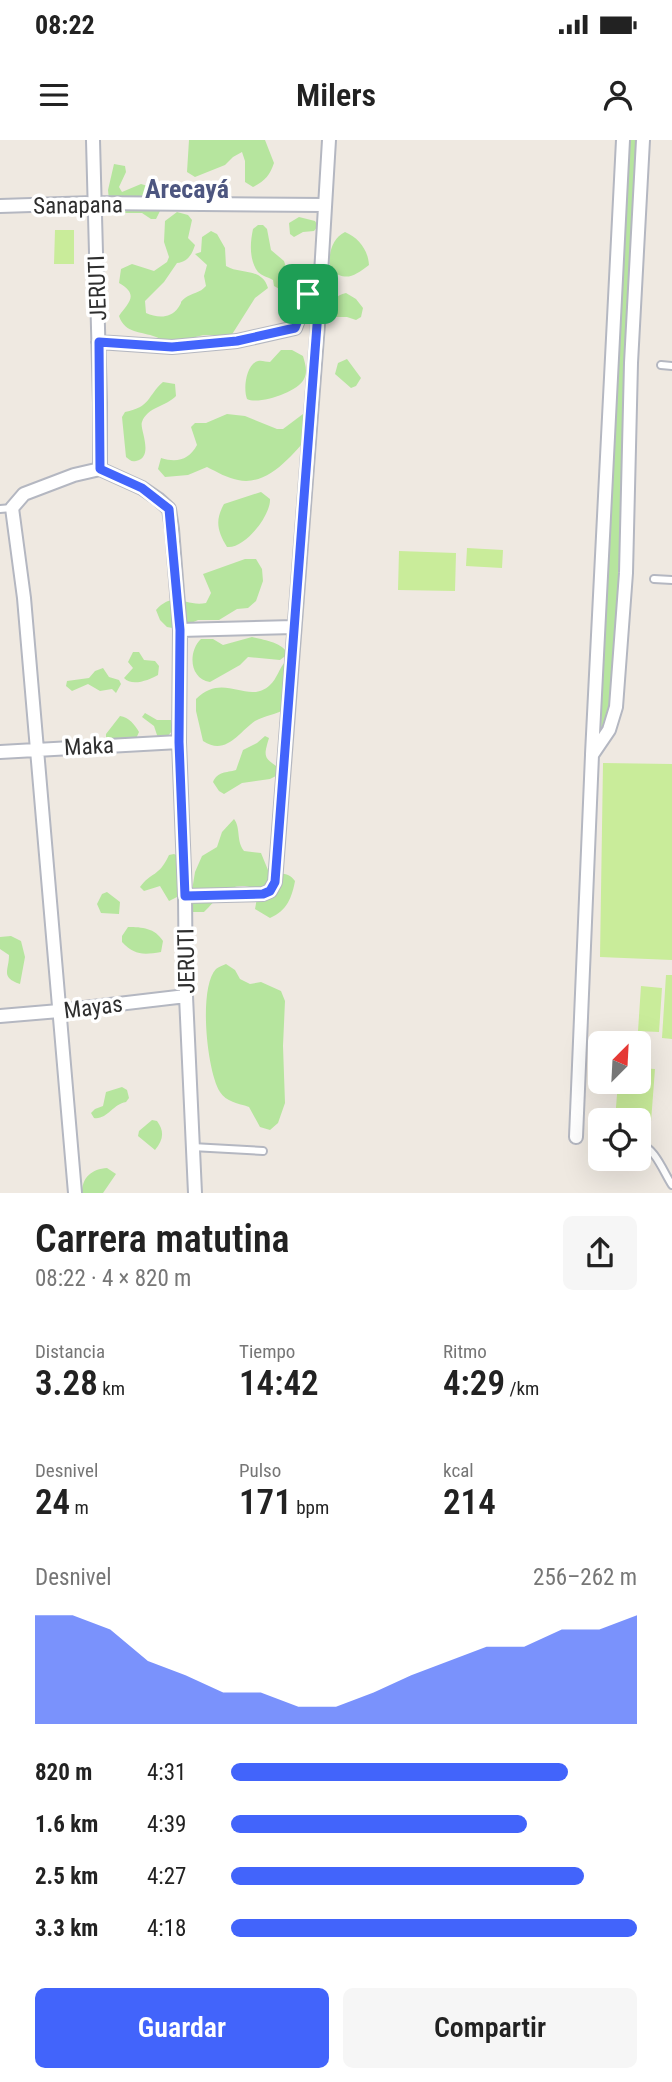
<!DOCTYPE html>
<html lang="es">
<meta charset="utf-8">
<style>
body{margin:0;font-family:"Roboto Condensed",sans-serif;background:#f6f6f6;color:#222;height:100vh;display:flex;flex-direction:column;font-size:26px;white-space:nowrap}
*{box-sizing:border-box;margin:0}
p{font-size:23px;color:#767676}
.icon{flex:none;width:38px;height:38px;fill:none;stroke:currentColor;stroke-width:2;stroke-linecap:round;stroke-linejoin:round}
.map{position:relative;height:1053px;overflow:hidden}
.details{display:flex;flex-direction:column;background:#fff;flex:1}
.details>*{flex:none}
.needle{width:46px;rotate:24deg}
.buttons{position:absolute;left:588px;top:891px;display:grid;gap:14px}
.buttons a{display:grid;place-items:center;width:63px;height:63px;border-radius:10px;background:#fff;box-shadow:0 7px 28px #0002;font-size:35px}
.pin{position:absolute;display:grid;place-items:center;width:60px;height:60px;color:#fff;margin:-30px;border-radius:14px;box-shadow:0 4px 10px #0006}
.round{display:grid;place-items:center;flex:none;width:74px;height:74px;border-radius:10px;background:#f6f6f6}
.summary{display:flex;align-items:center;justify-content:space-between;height:119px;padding:0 35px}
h1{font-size:38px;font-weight:600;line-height:52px}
.figures{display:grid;grid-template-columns:repeat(3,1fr);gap:10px;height:119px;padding:7px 35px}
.figures div{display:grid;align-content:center}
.figures b{font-size:35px;font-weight:600}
.figures small{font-size:19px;font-weight:400}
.figures p{font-size:19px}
.chart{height:196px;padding:14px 35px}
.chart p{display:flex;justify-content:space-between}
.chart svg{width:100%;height:126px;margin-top:7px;fill:#4264fb;opacity:.7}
.action{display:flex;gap:14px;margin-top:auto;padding:14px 35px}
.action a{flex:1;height:80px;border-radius:10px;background:#4264fb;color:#fff;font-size:28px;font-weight:600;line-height:80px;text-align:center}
.action a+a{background:#f6f6f6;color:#222}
ul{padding:0 35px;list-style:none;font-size:23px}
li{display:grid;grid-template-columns:112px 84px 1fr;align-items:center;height:52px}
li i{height:18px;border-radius:9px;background:#4264fb}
.status{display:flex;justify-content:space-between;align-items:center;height:49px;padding:0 35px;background:#fff;direction:ltr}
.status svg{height:19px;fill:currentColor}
header{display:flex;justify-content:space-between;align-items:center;height:91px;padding:0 35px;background:#fff;font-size:32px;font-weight:600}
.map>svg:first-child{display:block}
</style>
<div class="status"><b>08:22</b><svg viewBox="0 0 49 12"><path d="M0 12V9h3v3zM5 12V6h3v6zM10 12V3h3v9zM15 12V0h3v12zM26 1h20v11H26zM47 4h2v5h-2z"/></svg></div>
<header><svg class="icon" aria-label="menu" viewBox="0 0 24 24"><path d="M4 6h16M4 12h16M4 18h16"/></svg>Milers<svg class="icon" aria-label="person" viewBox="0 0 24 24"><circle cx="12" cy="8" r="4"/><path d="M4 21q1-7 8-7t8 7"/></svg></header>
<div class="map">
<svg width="672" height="1053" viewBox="0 0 672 1053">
<rect width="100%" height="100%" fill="#efe9e1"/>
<path fill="#b6e59e" d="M 189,0 L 265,0 L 274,23 C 270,35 265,41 253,47 L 245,42 L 245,21 L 242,12 L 233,17 L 225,25 L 195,37 L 187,32 Z
M 624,0 L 638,0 L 613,560 L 601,590 L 605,437 Z
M 114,24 L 125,26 L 126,32 L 119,47 L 122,52 L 141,44 L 158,49 L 174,46 L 178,50 L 178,56 L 161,69 L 156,79 L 151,79 L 142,73 L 125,73 L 124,62 L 109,60 L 108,50 Z
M 177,72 L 188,75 L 192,80 L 188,98 L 195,105 C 192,115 187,122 177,123 L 164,142 L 145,161 L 146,173 C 157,178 170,179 178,168 C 184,160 178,164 185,158 C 192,153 200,153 206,146 L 204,136 L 207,125 L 195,114 L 201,112 L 202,97 L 211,91 L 217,94 L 225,108 L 226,126 C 241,135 262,127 268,148 L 255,158 L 231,196 C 223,199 217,195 209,195 C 196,194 183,204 171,203 C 166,203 161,199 156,197 C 141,191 125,194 119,176 C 128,163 140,155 119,143 L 121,129 L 132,124 L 154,131 L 167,122 L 169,117 L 164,102 L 165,81 Z
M 299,77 L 315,81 L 318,86 L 314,91 L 303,92 L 294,97 L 290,94 L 289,83 Z
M 258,85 L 263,85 L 267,89 L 271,110 L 284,121 L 289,137 L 305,145 L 305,151 L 295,160 L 290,160 L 283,151 L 274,146 L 273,140 C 268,137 262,136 258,132 C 249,120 250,103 253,89 Z
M 345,92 C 359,98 368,110 369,125 C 354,136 347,142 330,130 C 328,116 331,99 345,92 Z
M 346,153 L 356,159 L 363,168 L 361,177 L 356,180 L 347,177 L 330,177 L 327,173 C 329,163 336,155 346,153 Z
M 281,210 L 292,210 L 303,216 C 305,223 308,232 304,239 C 298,252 259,265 247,259 C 243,249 246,224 258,221 C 262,220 266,222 270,222 Z
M 347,219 L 361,238 L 356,246 L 351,248 L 335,234 L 338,223 Z
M 163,242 L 175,244 L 176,256 C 167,266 147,267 142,282 C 139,288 155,317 136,321 C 131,322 130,320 126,317 L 122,277 L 125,272 C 151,267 147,256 163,242 Z
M 227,274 L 245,276 L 277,289 L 283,289 L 303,274 L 309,275 L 313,291 C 295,312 269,347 238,340 C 227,338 217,332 207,327 L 188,335 L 165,337 L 158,329 L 161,318 C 177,323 189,320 197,305 L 191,287 L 195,283 L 206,283 Z
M 261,352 L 270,359 C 271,375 245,409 227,407 C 217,391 215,380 224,364 Z
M 245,419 L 256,419 L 262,429 L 263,441 L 256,461 L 248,468 L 237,469 L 219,480 L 198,480 L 178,489 L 167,487 L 160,480 L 156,470 C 174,450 185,467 206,463 L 211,453 L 203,434 Z
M 252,497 C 264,500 282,502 288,514 L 280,520 L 248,517 L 240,525 L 210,542 C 189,539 188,511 201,499 L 213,499 L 223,505 Z
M 133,512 L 139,512 L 144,520 L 155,521 L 159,526 L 158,535 C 149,540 132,547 124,538 L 133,528 L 128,522 Z
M 286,521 L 288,523 L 286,569 C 277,574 264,576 255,581 C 238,593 226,616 203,601 L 196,571 L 196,559 C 224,531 248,566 270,545 C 277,539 279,528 286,521 Z
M 103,528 L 109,537 L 119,540 L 121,544 L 116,553 L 112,549 L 100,551 L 88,544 L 72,551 L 66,546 L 67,541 L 89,538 L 95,531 Z
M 145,573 L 157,580 L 171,580 L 173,590 L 165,599 L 158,598 L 154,586 L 142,577 Z
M 120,576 C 129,577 135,585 139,592 L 134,603 L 109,601 L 106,599 L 106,594 Z
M 265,596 L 269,598 C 263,618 264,617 280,629 L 280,634 L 270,639 L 242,643 L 224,654 L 219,651 L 213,642 C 218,631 226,633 236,630 L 243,610 L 257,603 Z
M 234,679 C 241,688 236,701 244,711 L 261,713 L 270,735 C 280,733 289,732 295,741 C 292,757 287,771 270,778 L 255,769 L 257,758 L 254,748 C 230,740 219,757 204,772 L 193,772 L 189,769 L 195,732 L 202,716 L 217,707 L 222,692 Z
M 174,714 L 180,717 L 181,750 L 179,756 L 169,761 L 160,746 L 144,751 L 140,747 C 151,732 159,737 169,715 Z
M 107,752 L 120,762 L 119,774 L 101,773 L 97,764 L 102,754 Z
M 128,787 C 142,787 155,788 163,801 L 161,812 C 143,815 134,815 122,802 L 122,796 Z
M 11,796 L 21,801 L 25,817 L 20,844 C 0,837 9,831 9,815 L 0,809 L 0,797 Z
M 226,824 L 235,830 L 240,839 L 250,844 L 261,842 L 281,851 L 285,861 L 283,906 L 285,963 L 278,983 L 270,990 L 260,987 L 249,967 C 238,963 226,962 220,952 C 207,932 198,848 216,829 C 218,827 222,826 226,824 Z
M 122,947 L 127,950 L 129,958 L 126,962 C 113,964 107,980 94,978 L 91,973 L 95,969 L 103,966 L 106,952 Z
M 152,980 L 157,981 C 165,992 163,1000 155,1010 L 138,996 L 139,991 Z
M 107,1028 L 116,1034 L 103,1053 L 82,1053 C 82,1037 92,1029 107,1028 Z"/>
<path fill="#c9ec9a" d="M 55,90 L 74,90 L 74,124 L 54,124 Z
M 467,408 L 503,410 L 502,428 L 466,426 Z
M 399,411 L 456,413 L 455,451 L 398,450 Z
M 603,623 L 672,624 L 672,820 L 600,817 Z
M 666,835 L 672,835 L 672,899 L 662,898 Z
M 641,846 L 662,848 L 659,892 L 638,891 Z
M 639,928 L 655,929 L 650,995 L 639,994 L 639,980 L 615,980 L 618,942 L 639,942 Z"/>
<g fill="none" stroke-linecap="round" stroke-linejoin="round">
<defs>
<path id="service" d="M 661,225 L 672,226
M 0,369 L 12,368
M 654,439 L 672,440
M 639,1003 C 655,1008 663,1031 672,1045
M 192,1007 L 263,1011"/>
<path id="minor" d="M 93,0 L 100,263 L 100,329 L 142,348 L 158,359 L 169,369 L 172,389 L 180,490 L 179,602 L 185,756 L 186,856 L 195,1053
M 0,66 L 94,63 L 325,65
M 98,202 L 172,207 L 237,201 L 295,188 L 308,154 L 320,134
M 180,490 L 294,487
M 0,612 L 179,602
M 592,614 L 623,0
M 185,756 L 263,754 L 270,751 L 275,742 L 318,184 L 329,0
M 0,876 L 59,871 L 186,856
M 576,997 L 592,615 L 609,590 L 616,567 L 626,433 L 631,223 L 643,0
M 75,1053 L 24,458 L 12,368 L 24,354 L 74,335 L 100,329"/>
</defs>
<use href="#service" stroke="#b4b7c1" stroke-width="10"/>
<use href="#minor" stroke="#b4b7c1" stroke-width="16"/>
<use href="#service" stroke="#fff" stroke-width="6"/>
<use href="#minor" stroke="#fff" stroke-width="12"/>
</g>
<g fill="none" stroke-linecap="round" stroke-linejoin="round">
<defs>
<path id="route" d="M 321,132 L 275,742 L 270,751 L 263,754 L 185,756 L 179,602 L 180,490 L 169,369 L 142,348 L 100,329 L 99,202 L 172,207 L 237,201 L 295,188 L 308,154 Z"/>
</defs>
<use href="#route" stroke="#fff" stroke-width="14"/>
<use href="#route" stroke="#4264fb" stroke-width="9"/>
</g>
<g text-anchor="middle" stroke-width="7" stroke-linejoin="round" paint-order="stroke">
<g font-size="23" fill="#2e2e2e" stroke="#fff">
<text transform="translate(78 65) rotate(-1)" y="8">Sanapana</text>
<text transform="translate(97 148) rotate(-92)" y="8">JERUTI</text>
<text transform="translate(89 606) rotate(-3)" y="8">Maka</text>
<text transform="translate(186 821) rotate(-91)" y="8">JERUTI</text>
<text transform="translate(93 867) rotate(-7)" y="8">Mayas</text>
</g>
<g font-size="26" font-weight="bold" fill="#4d5680" stroke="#fff">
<text x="187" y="58">Arecayá</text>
</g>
</g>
</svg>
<div class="buttons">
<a><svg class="needle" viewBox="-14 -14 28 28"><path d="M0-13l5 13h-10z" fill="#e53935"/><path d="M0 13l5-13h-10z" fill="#767676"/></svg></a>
<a><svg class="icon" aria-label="locate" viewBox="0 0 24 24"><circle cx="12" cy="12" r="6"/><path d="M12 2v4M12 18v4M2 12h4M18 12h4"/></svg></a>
</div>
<div class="pin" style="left:308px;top:154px;background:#1e9e55"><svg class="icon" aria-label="arrive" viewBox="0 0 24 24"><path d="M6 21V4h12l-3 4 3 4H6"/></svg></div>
</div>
<section class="details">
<div class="summary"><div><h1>Carrera matutina</h1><p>08:22 · 4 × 820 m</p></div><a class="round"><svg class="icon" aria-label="share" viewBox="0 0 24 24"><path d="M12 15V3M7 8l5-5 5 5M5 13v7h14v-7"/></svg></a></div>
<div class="figures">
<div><p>Distancia</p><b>3.28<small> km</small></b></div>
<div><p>Tiempo</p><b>14:42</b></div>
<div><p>Ritmo</p><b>4:29<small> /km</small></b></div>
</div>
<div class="figures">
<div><p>Desnivel</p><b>24<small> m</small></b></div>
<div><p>Pulso</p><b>171<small> bpm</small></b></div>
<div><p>kcal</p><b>214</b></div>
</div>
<div class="chart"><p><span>Desnivel</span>256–262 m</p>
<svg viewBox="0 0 160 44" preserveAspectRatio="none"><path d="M0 44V6L10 6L20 11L30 22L40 27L50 33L60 33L70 38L80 38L90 33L100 27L110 22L120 17L130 17L140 11L150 11L160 6V44z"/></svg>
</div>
<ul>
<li><b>820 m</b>4:31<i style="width:83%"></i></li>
<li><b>1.6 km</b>4:39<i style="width:73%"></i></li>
<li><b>2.5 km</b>4:27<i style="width:87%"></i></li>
<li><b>3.3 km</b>4:18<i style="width:100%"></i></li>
</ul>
<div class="action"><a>Guardar</a><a>Compartir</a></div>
</section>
